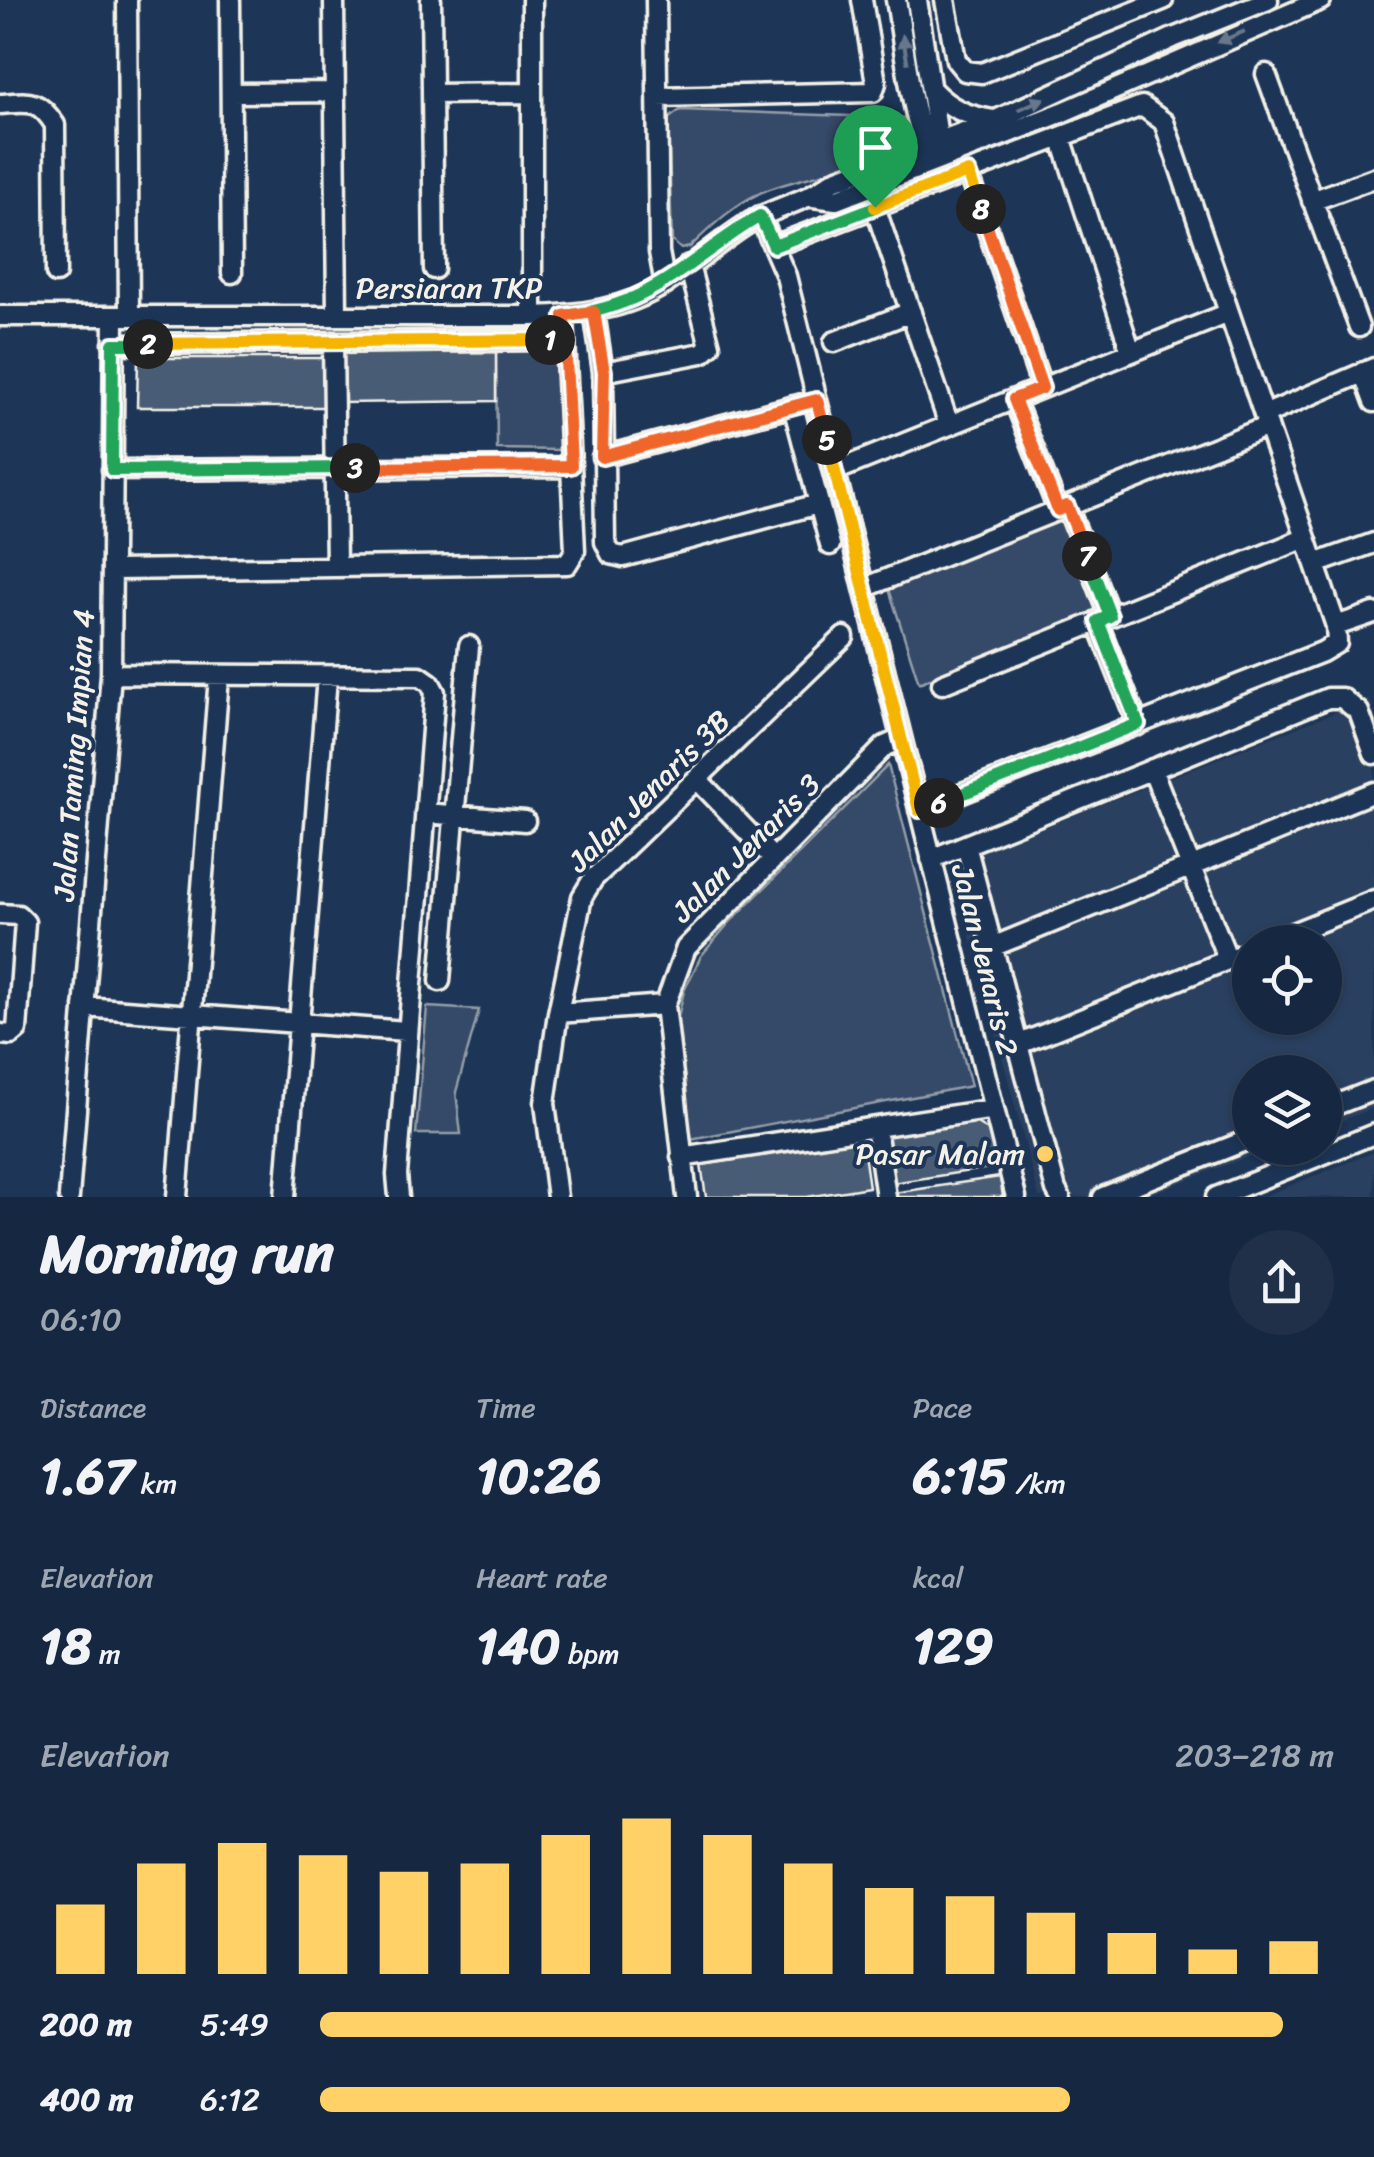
<!DOCTYPE html>
<meta charset="utf-8">
<style>
body{margin:0;font-family:Sriracha,sans-serif;background:#1f3048;color:#f1f3f6;height:100vh;display:flex;flex-direction:column;font-size:38px;white-space:nowrap}
*{box-sizing:border-box;margin:0}
p{font-size:32px;color:#9ea6b1}
.icon{flex:none;width:55px;height:55px;fill:none;stroke:currentColor;stroke-width:2;stroke-linecap:round;stroke-linejoin:round}
.map{position:relative;height:1197px;overflow:hidden}
.panel{display:flex;flex-direction:column;background:#162841;flex:1}
.panel>*{flex:none}
.controls{position:absolute;left:1232px;top:925px;display:grid;gap:20px}
.controls a{display:grid;place-items:center;width:110px;height:110px;border-radius:50%;background:#162841;box-shadow:0 2px 8px #0004,0 0 0 2px #35445a;font-size:50px}
.pin{position:absolute;display:grid;place-items:center;width:85px;height:85px;color:#fff;margin:-102px -42px;border-radius:50% 50% 50% 0;rotate:-45deg;box-shadow:0 0 10px #0007}
.pin .icon{rotate:45deg}
.km{position:absolute;width:50px;height:50px;margin:-25px;border-radius:50%;background:#222;color:#fff;font-size:28px;line-height:50px;text-align:center}
.round{display:grid;place-items:center;flex:none;width:105px;height:105px;border-radius:52px;background:#1f3048}
.headline{display:flex;align-items:center;justify-content:space-between;height:170px;padding:0 40px}
h1{font-size:55px;font-weight:700;line-height:75px}
.stats{display:grid;grid-template-columns:repeat(3,1fr);gap:15px;height:170px;padding:10px 40px}
.stats div{display:grid;align-content:center}
.stats b{font-size:50px;font-weight:700}
.stats small{font-size:28px;font-weight:400}
.stats p{font-size:28px}
.chart{height:280px;padding:20px 40px}
.chart p{display:flex;justify-content:space-between}
.chart svg{width:100%;height:180px;margin-top:10px;stroke:#ffd166;stroke-width:6}
ul{padding:0 40px;list-style:none;font-size:32px}
li{display:grid;grid-template-columns:160px 120px 1fr;align-items:center;height:75px}
li i{height:25px;border-radius:12px;background:#ffd166}
.map>svg:first-child{display:block}
</style>
<div class="map">
<svg width="1374" height="1197" viewBox="0 0 1374 1197">
<rect width="100%" height="100%" fill="#1d3557"/>
<filter id="ink" filterUnits="userSpaceOnUse"><feTurbulence type="fractalNoise" baseFrequency=".01" numOctaves="2"/><feDisplacementMap in="SourceGraphic" scale="20" xChannelSelector="R" yChannelSelector="G"/><feConvolveMatrix kernelMatrix="1 2 1 2 8 2 1 2 1" color-interpolation-filters="sRGB"/></filter>
<g filter="url(#ink)">
<path fill="#2a4060" fill-rule="evenodd" d="M 1369,699 L 1374,712 L 1374,1108 L 1325,1127 L 1325,1072 L 1250,1072 L 1250,1148 L 1271,1148 L 1142,1197 L 1039,1197 L 951,864 ZM 1250,942 L 1325,942 L 1325,1018 L 1250,1018 Z
M 1374,1152 L 1374,1197 L 1262,1197 Z"/>
<path fill="#354a67" stroke="#949ea8" stroke-width="2.5" d="M 680,110 L 906,118 C 887,173 801,172 758,194 C 732,206 711,227 690,247 L 681,249 L 672,241 L 668,119 Z
M 557,349 L 561,450 L 497,449 L 496,352 Z
M 1062,515 L 1097,611 L 919,683 L 888,586 Z
M 888,765 L 971,1086 L 685,1140 L 675,1030 L 684,991 L 701,956 L 729,923 Z
M 427,1007 L 479,1010 L 456,1092 L 461,1134 L 416,1134 Z"/>
<path fill="#485b74" stroke="#f4f1e8" stroke-width="2.5" d="M 496,352 L 496,401 L 340,403 L 341,354 Z
M 138,358 L 328,358 L 328,407 L 137,407 Z
M 975,1122 L 991,1132 L 996,1167 L 892,1183 L 885,1136 Z
M 862,1140 L 869,1187 L 807,1197 L 706,1197 L 701,1165 Z
M 1000,1177 L 1003,1197 L 894,1197 L 893,1193 Z"/>
<g fill="none" stroke-linecap="round" stroke-linejoin="round">
<defs>
<path id="minor" d="M 127,0 L 129,316
M 230,0 L 232,273
M 334,0 L 337,315
M 431,0 L 434,269
M 532,0 L 532,316
M 656,0 L 659,252 L 665,285
M 896,0 C 902,32 913,133 931,153
M 917,0 L 940,150
M 945,0 L 956,60 L 965,71 L 982,73 L 1163,0
M 1266,74 L 1359,327
M 932,90 C 950,109 968,116 993,120
M 231,93 L 335,92
M 432,94 L 532,93
M 657,97 L 873,92 L 876,83 L 862,0
M 0,104 C 29,102 38,98 55,125 L 56,273
M 1061,137 L 1131,352
M 968,172 L 1042,388
M 813,197 L 836,200 L 1063,112 L 1321,0
M 1312,201 L 1374,178
M 875,207 L 949,425
M 760,216 L 786,276 L 1016,1197
M 774,246 L 1142,106 L 1164,122 L 1336,626 L 1337,643 L 1322,652 L 919,810
M 594,312 L 603,372 L 605,542 L 611,554 L 623,557 L 818,504
M 0,316 L 532,316 C 578,315 625,310 665,284 C 695,265 720,240 752,221 C 780,205 807,202 833,181 L 996,120 L 1173,38 L 1268,0
M 333,342 L 336,566
M 834,342 L 911,312
M 113,344 L 565,340
M 603,372 L 702,353 L 710,346 L 689,265
M 1363,372 L 1374,402
M 1014,399 L 1058,510
M 793,406 L 830,545
M 1264,415 L 1374,368
M 602,457 L 817,400
M 112,470 L 571,467
M 835,471 L 1229,313
M 1067,506 L 1110,616
M 1315,564 L 1374,543
M 113,570 L 567,564 L 575,551 L 564,316
M 864,588 L 1268,426
M 1097,621 L 1138,725
M 1336,626 L 1374,613
M 111,674 L 420,676 L 430,683 L 435,692 L 397,1175 L 399,1197
M 942,684 L 1306,538
M 1152,769 L 1228,960
M 698,780 L 773,858
M 425,813 L 525,821
M 966,845 L 1056,1190 L 1060,1197
M 931,859 L 1328,698 L 1342,698 L 1359,712 L 1374,754
M 0,914 L 18,915 L 25,922 L 17,1030 L 11,1035 L 0,1034
M 1270,942 L 1374,900
M 992,947 L 1374,792
M 440,981 L 469,646
M 84,1007 L 406,1031
M 558,1013 L 665,1005
M 1017,1045 L 1250,951
M 1325,1109 L 1374,1090
M 876,1128 L 886,1197
M 681,1157 L 994,1109
M 69,1197 L 111,674 L 114,316
M 177,1197 L 219,677
M 285,1197 L 327,677
M 557,1197 L 545,1103 L 558,1013 L 582,897 L 593,879 L 844,637
M 687,1197 L 665,1005 L 686,948 L 885,746 L 901,739
M 1103,1197 L 1250,1139
M 1216,1197 L 1374,1134"/>
</defs>
<use href="#minor" stroke="#f4f1e8" stroke-width="25"/>
<use href="#minor" stroke="#1d3557" stroke-width="18"/>
</g>
<defs><path id="oneway-solid" d="M-6-.8H1V-3.2L6.5 0L1 3.2V.8H-6Z" transform="scale(2.5)"/></defs>
<g fill="#68778a">
<use href="#oneway-solid" transform="translate(1231 37) rotate(157)"/>
<use href="#oneway-solid" transform="translate(905 49) rotate(-100)"/>
<use href="#oneway-solid" transform="translate(1031 104) rotate(-24)"/>
</g>
</g>
<g fill="none" stroke-linecap="round" stroke-linejoin="round" filter="url(#ink)">
<defs>
<path id="split-1" d="M 550,340 L 565,340 L 564,316 C 656,306 687,259 760,216 L 774,246 L 875,207"/>
<path id="split-2" d="M 148,344 L 550,340"/>
<path id="split-3" d="M 148,344 L 113,344 L 112,470 L 355,468"/>
<path id="split-4" d="M 355,468 L 571,466 L 564,316 L 594,312 L 595,318"/>
<path id="split-5" d="M 595,318 L 604,372 L 602,457 L 817,400 L 827,440"/>
<path id="split-6" d="M 827,440 L 919,810 L 939,803"/>
<path id="split-7" d="M 939,803 L 1138,724 L 1098,621 L 1110,616 L 1087,556"/>
<path id="split-8" d="M 981,209 L 1042,388 L 1014,399 L 1058,510 L 1067,506 L 1087,556"/>
<path id="split-9" d="M 875,207 L 968,172 L 981,209"/>
</defs>
<use href="#split-1" stroke="#fff" stroke-width="20"/>
<use href="#split-2" stroke="#fff" stroke-width="20"/>
<use href="#split-3" stroke="#fff" stroke-width="20"/>
<use href="#split-4" stroke="#fff" stroke-width="20"/>
<use href="#split-5" stroke="#fff" stroke-width="20"/>
<use href="#split-6" stroke="#fff" stroke-width="20"/>
<use href="#split-7" stroke="#fff" stroke-width="20"/>
<use href="#split-8" stroke="#fff" stroke-width="20"/>
<use href="#split-9" stroke="#fff" stroke-width="20"/>
<use href="#split-1" stroke="#22a559" stroke-width="12"/>
<use href="#split-2" stroke="#f5b400" stroke-width="12"/>
<use href="#split-3" stroke="#22a559" stroke-width="12"/>
<use href="#split-4" stroke="#f0652b" stroke-width="12"/>
<use href="#split-5" stroke="#f0652b" stroke-width="12"/>
<use href="#split-6" stroke="#f5b400" stroke-width="12"/>
<use href="#split-7" stroke="#22a559" stroke-width="12"/>
<use href="#split-8" stroke="#f0652b" stroke-width="12"/>
<use href="#split-9" stroke="#f5b400" stroke-width="12"/>
</g>
<circle fill="#ffd166" stroke="#1d3557" stroke-width="4" cx="1045" cy="1154" r="10"/>
<g text-anchor="middle" stroke-width="8" stroke-linejoin="round" paint-order="stroke">
<g font-size="30" fill="#f4f1e8" stroke="#1d3557">
<text x="449" y="298">Persiaran TKP</text>
<text transform="translate(74 755) rotate(-86)" y="10">Jalan Taming Impian 4</text>
<text transform="translate(649 791) rotate(-45)" y="10">Jalan Jenaris 3B</text>
<text transform="translate(746 848) rotate(-45)" y="10">Jalan Jenaris 3</text>
<text transform="translate(985 960) rotate(76)" y="10">Jalan Jenaris 2</text>
</g>
<g font-size="30" fill="#f4f1e8" stroke="#1d3557" text-anchor="end">
<text x="1025" y="1164">Pasar Malam</text>
</g>
</g>
</svg>
<div class="controls">
<a><svg class="icon" aria-label="locate" viewBox="0 0 24 24"><circle cx="12" cy="12" r="6"/><path d="M12 2v4M12 18v4M2 12h4M18 12h4"/></svg></a>
<a><svg class="icon" aria-label="layers" viewBox="0 0 24 24"><path d="M12 4l9 5-9 5-9-5zM3 14l9 5 9-5"/></svg></a>
</div>
<div class="pin" style="left:875px;top:207px;background:#1e9e55"><svg class="icon" aria-label="arrive" viewBox="0 0 24 24"><path d="M6 21V4h12l-3 4 3 4H6"/></svg></div>
<b class="km" style="left:550px;top:340px">1</b>
<b class="km" style="left:148px;top:344px">2</b>
<b class="km" style="left:355px;top:468px">3</b>
<b class="km" style="left:827px;top:440px">5</b>
<b class="km" style="left:939px;top:803px">6</b>
<b class="km" style="left:1087px;top:556px">7</b>
<b class="km" style="left:981px;top:209px">8</b>
</div>
<section class="panel">
<div class="headline"><div><h1>Morning run</h1><p>06:10</p></div><a class="round"><svg class="icon" aria-label="share" viewBox="0 0 24 24"><path d="M12 15V3M7 8l5-5 5 5M5 13v7h14v-7"/></svg></a></div>
<div class="stats">
<div><p>Distance</p><b>1.67<small> km</small></b></div>
<div><p>Time</p><b>10:26</b></div>
<div><p>Pace</p><b>6:15<small> /km</small></b></div>
</div>
<div class="stats">
<div><p>Elevation</p><b>18<small> m</small></b></div>
<div><p>Heart rate</p><b>140<small> bpm</small></b></div>
<div><p>kcal</p><b>129</b></div>
</div>
<div class="chart"><p><span>Elevation</span>203–218 m</p>
<svg viewBox="0 0 160 44" preserveAspectRatio="none"><path d="M5 44V27M15 44V17M25 44V12M35 44V15M45 44V19M55 44V17M65 44V10M75 44V6M85 44V10M95 44V17M105 44V23M115 44V25M125 44V29M135 44V34M145 44V38M155 44V36"/></svg>
</div>
<ul>
<li><b>200 m</b>5:49<i style="width:95%"></i></li>
<li><b>400 m</b>6:12<i style="width:74%"></i></li>
</ul>
</section>
